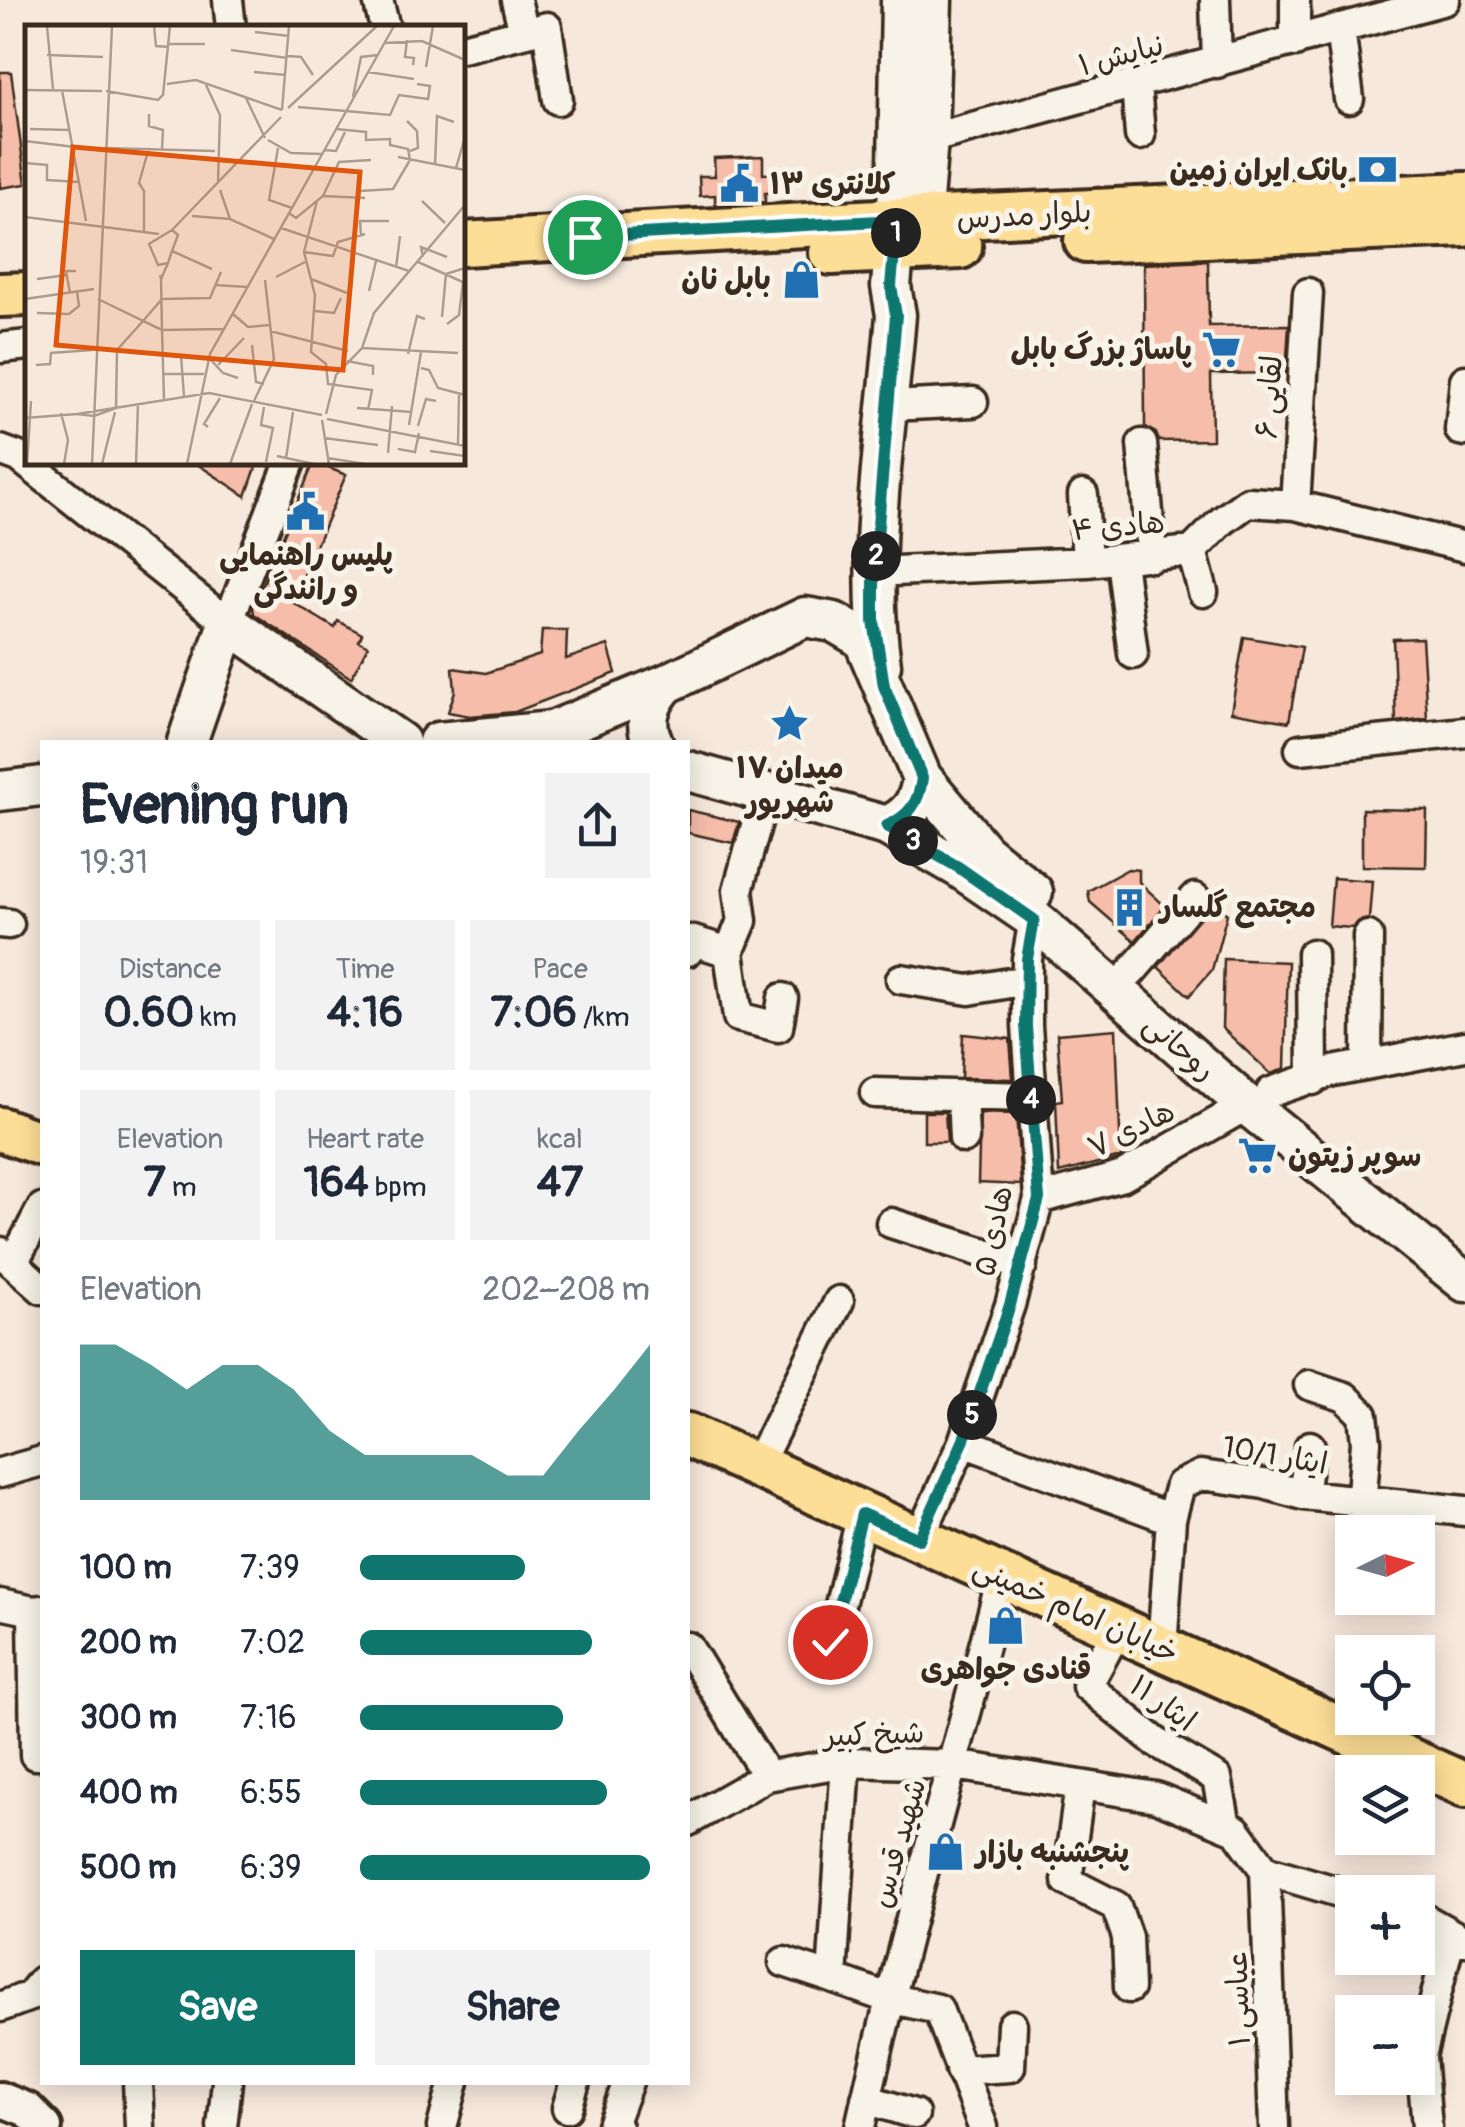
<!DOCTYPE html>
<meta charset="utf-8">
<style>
body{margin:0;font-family:Pangolin,"Playpen Sans Arabic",sans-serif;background:#f2f2f3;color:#1f2937;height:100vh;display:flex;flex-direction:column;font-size:38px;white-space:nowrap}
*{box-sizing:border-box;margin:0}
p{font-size:32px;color:#747a83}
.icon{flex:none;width:55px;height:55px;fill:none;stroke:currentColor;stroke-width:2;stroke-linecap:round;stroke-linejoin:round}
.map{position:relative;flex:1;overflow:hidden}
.details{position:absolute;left:40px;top:740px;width:650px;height:1345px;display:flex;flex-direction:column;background:#fff;border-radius:0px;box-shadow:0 5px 25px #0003}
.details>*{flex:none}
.needle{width:65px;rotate:85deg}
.tools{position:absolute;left:1335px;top:1515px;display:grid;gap:20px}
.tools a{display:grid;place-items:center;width:100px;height:100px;border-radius:0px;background:#fff;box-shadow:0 5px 25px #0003;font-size:50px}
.pin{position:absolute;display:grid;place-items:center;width:85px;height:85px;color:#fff;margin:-42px;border:5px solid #fff;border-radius:50%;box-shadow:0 2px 10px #0007}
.km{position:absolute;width:50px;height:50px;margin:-25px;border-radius:50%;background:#222;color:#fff;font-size:28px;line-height:50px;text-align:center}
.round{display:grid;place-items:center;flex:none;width:105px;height:105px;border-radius:0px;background:#f2f2f3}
.overview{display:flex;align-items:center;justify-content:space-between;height:170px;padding:0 40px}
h1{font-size:55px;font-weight:700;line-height:75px}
.metrics{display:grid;grid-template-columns:repeat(3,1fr);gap:15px;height:170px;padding:10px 40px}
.metrics div{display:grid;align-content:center;border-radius:0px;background:#f2f2f3;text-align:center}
.metrics b{font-size:42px;font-weight:700}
.metrics small{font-size:28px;font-weight:400}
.metrics p{font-size:28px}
.chart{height:280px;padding:20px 40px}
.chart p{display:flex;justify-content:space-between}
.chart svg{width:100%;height:180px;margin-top:10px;fill:#0f766e;opacity:.7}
.action{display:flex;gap:20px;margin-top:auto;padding:20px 40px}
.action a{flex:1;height:115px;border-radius:0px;background:#0f766e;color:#fff;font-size:40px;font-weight:700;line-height:115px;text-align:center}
.action a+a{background:#f2f2f3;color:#1f2937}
ul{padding:0 40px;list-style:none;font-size:32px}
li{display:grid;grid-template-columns:160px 120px 1fr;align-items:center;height:75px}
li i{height:25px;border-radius:12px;background:#0f766e}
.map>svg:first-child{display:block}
</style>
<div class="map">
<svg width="1465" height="2127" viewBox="0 0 1465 2127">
<rect width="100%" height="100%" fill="#f7e8dc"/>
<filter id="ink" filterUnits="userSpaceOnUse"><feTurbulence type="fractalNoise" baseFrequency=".01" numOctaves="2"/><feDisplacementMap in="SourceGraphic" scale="20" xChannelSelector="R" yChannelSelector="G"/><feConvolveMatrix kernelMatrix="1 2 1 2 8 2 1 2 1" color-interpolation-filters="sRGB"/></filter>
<g filter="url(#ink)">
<path fill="#f6beaa" stroke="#3b2a1e" stroke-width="2.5" d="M 0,72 L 11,72 L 26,184 L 0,188 Z
M 763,156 L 763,174 L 781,173 L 782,193 L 765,193 L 765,202 L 715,205 L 715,195 L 700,196 L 699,176 L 715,176 L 714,158 Z
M 1208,261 L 1209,326 L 1289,325 L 1286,373 L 1211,374 L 1212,440 L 1159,441 L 1156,433 L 1145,427 L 1144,264 Z
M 194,462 L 258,462 L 246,496 Z
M 314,462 L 346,475 L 292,602 L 335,628 L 338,621 L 362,634 L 359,641 L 368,646 L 351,678 L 254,614 L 253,608 Z
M 542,630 L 567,630 L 566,659 L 608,645 L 616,673 L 515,712 L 470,716 L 448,712 L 455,691 L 453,668 L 486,673 L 540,655 Z
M 1244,637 L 1302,647 L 1289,722 L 1231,712 Z
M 1422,638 L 1427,718 L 1396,722 L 1393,639 Z
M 1362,809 L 1427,810 L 1426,867 L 1362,866 Z
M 688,810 L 739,822 L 733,843 L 688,833 Z
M 1128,869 L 1139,870 L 1139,882 L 1165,906 L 1135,941 L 1090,902 L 1088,891 Z
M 1333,878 L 1372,881 L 1369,919 L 1359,921 L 1352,928 L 1329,926 Z
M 1212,902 L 1227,914 L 1212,970 L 1189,996 L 1158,967 Z
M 1224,959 L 1288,962 L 1285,1068 L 1282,1070 L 1271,1074 L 1222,1028 Z
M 1116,1029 L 1121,1157 L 1059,1173 L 1056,1101 L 1062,1100 L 1057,1034 Z
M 963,1034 L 1010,1039 L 1013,1079 L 961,1078 Z
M 924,1112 L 945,1112 L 947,1142 L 924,1142 Z
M 980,1113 L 1016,1114 L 1021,1185 L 978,1183 Z"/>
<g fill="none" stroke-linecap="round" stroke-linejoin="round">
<defs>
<path id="minor" d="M 228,0 L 231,28
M 378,0 L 385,28
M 516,0 L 524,32
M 1215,0 L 1217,63
M 1340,28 L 1349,99
M 1295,42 L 1295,0
M 462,48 L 547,27 L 558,100
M 1136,85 L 1140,135
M 928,139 L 1445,0
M 0,348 L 28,345
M 1465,380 L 1460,430 L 1465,431
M 889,406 L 973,402
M 1142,444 L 1152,557
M 0,450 L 19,457 L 228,623 L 290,462
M 1083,495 L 1087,562
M 1295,505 L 1308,293
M 1192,551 L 1203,592
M 1121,560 L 1133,654
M 874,572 L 1087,562 L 1192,551 L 1222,521 L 1248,502 L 1295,505 L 1465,547
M 1300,749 L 1465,732
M 0,923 L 9,924
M 688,951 L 690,940 L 729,952 L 742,921 L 738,890 L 765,794
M 729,952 L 738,1017 L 778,1027 L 783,998
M 1312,954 L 1313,1080
M 1131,972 L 1195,898
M 901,979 L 969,990 L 1027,980
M 1367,1063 L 1368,936
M 1271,1092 L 1333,1071 L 1465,1046
M 875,1093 L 1031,1097
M 962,1095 L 964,1138
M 1039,1199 L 1123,1176 L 1247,1105
M 891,1223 L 1022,1265
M 1,1252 L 42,1289
M 13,1263 L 42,1208
M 1309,1385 L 1345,1397 L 1363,1415 L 1366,1442 L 1359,1532
M 963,1442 L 1171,1519
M 757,1466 L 839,1301
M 0,1473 L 42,1461
M 1303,1495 L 1310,1446
M 919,1539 L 963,1442 L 1010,1305 L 1039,1199 L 1027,1026 L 1027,959 L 1034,919
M 0,1604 L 33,1611 L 42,1610
M 33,1611 L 35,1755 L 42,1755
M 1118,1629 L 1087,1686 L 1156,1742 L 1217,1778 L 1226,1826
M 831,1642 L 862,1514
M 688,1647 L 767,1776
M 1162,1648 L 1171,1519 L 1180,1485 L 1201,1475 L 1264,1484 L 1303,1495 L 1465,1511
M 846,1762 L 832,1978 L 888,1998 L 938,2009 L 983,2127
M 1080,1785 L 1067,1881 L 1116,1906 L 1127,1937 L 1129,1988
M 688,1821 L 767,1776 L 846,1762 L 954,1765 L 1156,1797 L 1236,1830 L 1265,1870 L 1352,1896
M 1265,1870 L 1274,2127
M 1418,1915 L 1464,1941
M 784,1962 L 832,1978
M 0,2007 L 30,1996 L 42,1981
M 960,2070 L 1010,2067 L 1012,2025
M 138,2082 L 140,2127
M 866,2099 L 914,2114
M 567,2108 L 575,2082
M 222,2127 L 227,2082
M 442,2127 L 454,2082
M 617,2127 L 612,2125 L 628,2082
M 860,2127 C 901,1942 955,1760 1002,1577
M 1427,2127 L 1421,2056 L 1451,1935"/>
<path id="tertiary" d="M 0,2099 L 28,2110 L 45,2127"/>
<path id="secondary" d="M 919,249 L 928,139 L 932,0
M 881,665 C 865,553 887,429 896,315 L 891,286 L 897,220 L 901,0
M 187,742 L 228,623 L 400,742
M 438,742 L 552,731 L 666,684
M 653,742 C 642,720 651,701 666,684 L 805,617 L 834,622 L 863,639 L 922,778 C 919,803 909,816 887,826 L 688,771
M 922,778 L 984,852 L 1033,892
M 0,791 L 42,786
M 887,826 L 958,867 L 1034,919 L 1247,1105 L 1465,1282"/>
<path id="primary" d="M 1086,241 L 1465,225
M 462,244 L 897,220 L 1465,194
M 831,253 L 960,247
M 0,295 L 28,294
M 0,1129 L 42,1144
M 688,1435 L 1465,1785"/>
</defs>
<use href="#minor" stroke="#3b2a1e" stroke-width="35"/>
<use href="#tertiary" stroke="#3b2a1e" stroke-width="40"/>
<use href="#secondary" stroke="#3b2a1e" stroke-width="45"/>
<use href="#primary" stroke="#3b2a1e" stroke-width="50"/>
<use href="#minor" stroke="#f7f3e8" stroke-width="28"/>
<use href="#tertiary" stroke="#f7f3e8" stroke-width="32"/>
<use href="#secondary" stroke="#f7f3e8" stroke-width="38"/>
<use href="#primary" stroke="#fdde96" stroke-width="42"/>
</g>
</g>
<g fill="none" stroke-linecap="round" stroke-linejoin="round" filter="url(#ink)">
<defs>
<path id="route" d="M 585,237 L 897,220 L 891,286 L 896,315 L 874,572 L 874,621 L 884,686 L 922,778 C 919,803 909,816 887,826 L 958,867 L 1034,920 L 1027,959 L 1026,1026 L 1039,1199 L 1010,1305 L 963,1442 L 919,1539 L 862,1514 L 830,1642"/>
</defs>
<use href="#route" stroke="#fff" stroke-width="20"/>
<use href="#route" stroke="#0f766e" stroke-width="12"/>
</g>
<defs>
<symbol id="bank-bare" viewBox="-9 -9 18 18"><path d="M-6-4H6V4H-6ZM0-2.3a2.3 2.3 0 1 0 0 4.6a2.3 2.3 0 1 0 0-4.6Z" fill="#1f6fb2" stroke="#f7f3e8" stroke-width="2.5" paint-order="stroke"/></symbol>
<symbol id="civic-bare" viewBox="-9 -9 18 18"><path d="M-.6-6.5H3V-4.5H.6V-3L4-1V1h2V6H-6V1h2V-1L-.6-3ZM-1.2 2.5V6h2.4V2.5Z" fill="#1f6fb2" stroke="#f7f3e8" stroke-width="2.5" paint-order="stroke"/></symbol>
<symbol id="shop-bare" viewBox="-9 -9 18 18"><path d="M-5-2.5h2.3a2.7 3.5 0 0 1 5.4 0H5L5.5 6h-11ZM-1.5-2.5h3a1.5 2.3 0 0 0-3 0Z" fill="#1f6fb2" stroke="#f7f3e8" stroke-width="2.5" paint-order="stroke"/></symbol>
<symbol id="supermarket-bare" viewBox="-9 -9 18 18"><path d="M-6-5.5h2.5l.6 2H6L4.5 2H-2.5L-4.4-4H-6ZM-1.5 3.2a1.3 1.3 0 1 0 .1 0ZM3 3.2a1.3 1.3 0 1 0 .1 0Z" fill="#1f6fb2" stroke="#f7f3e8" stroke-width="2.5" paint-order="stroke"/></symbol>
<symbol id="sight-bare" viewBox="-9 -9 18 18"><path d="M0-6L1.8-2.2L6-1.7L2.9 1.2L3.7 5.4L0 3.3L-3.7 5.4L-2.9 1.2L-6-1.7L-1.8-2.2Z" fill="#1f6fb2" stroke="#f7f3e8" stroke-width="2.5" paint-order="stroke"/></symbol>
<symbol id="building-bare" viewBox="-9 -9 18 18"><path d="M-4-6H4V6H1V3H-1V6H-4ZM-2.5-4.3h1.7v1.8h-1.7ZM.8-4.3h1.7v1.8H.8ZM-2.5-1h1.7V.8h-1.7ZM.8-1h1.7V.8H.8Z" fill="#1f6fb2" stroke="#f7f3e8" stroke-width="2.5" paint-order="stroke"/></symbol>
</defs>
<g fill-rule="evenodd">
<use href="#bank-bare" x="1350" y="142" width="55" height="55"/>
<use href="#civic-bare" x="712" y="156" width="55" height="55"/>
<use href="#shop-bare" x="774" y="252" width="55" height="55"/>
<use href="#supermarket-bare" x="1194" y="322" width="55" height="55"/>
<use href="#civic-bare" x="278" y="484" width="55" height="55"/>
<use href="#sight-bare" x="762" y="696" width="55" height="55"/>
<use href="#building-bare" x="1102" y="880" width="55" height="55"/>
<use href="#supermarket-bare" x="1230" y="1128" width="55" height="55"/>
<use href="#shop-bare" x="978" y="1598" width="55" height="55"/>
<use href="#shop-bare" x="918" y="1824" width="55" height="55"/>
</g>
<g text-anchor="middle" stroke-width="10" stroke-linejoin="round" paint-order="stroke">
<g font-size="30" fill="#3b2a1e" stroke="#f7f3e8">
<text transform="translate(1121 55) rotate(-15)" y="10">نیایش ۱</text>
<text transform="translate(1024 215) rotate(-3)" y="10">بلوار مدرس</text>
<text transform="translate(1269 397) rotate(-86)" y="10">لقایی ۶</text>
<text transform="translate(1118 526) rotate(-5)" y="10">هادی ۴</text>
<text transform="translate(1180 1047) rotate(41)" y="10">روحانی</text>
<text transform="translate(1131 1129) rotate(-26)" y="10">هادی ۷</text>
<text transform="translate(993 1231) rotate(-78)" y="10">هادی ۵</text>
<text transform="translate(1275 1455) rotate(10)" y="10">ایثار 10/1</text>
<text transform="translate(1076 1610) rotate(24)" y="10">خیابان امام خمینی</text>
<text transform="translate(1163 1703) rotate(36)" y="10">ایثار ۱۱</text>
<text transform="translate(874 1734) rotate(-2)" y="10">شیخ کبیر</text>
<text transform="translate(898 1843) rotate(-74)" y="10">شهید قدس</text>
<text transform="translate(1238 1999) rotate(-92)" y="10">عباسی ۱</text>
</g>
<g font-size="30" font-weight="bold" fill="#3b2a1e" stroke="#f7f3e8" text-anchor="start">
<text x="1348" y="180" text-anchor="end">بانک ایران زمین</text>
<text x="770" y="194">کلانتری ۱۳</text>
<text x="771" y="289" text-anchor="end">بابل نان</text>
<text x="1192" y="359" text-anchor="end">پاساژ بزرگ بابل</text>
<text x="306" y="565" text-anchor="middle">پلیس راهنمایی<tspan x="306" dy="34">و رانندگی</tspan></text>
<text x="790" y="778" text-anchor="middle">میدان ۱۷<tspan x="790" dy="34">شهریور</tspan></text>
<text x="1160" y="917">مجتمع گلسار</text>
<text x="1288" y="1166">سوپر زیتون</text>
<text x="1006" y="1679" text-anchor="middle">قنادی جواهری</text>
<text x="976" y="1862">پنجشنبه بازار</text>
</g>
</g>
<g transform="translate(25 25)">
<rect width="440" height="440" fill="#f7e8dc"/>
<path fill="none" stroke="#ac9c90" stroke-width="2.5" d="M 22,1 L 28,64M 129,1 L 131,21 L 144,22M 230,7 L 264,11M 382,15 L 380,32 L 389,33 L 388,40M 359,18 L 397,16 L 440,35M 144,19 L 180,19M 206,25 L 262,33M 22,30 L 78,32M 262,31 L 276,32 L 288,50M 401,42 L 408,1M 229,47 L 261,50M 343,47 L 389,54M 142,59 L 171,55 L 257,85M 181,60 L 195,90 L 193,157M 0,65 L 77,66M 37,65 L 61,196M 81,66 L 133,75 L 138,70 L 145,1M 328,72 L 336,32 L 353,30M 221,73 L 240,113M 273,82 L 321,86M 263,83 L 352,1M 257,85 L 264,1M 321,86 L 365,90 L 374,70 L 403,74 L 405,61 L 392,59M 124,89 L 124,101 L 138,105 L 137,124M 382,96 L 392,106 L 393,123 L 385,126M 5,104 L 45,105M 311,104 L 341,107 L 341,115 L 365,114 L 365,120 L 383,124 L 385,135M 243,115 L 266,128 L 297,129M 0,116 L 75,125M 79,123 L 190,126M 253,123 L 244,175 L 267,183M 299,125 L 311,126 L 320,107M 373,132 L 440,145M 0,138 L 22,140 L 22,155 L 54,157M 410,140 L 412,91 L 429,97M 431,143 L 440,112M 195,165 L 205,194M 298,171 L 340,173M 334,173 L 335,166 L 368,164 L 385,135M 292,176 L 279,227 L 290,270 L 286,327 L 301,339 L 303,359 L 347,365 L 343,385M 397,176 L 420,198M 264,188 L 271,193 L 298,171 L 314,137 L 346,135M 167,191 L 205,194 L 249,214M 0,192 L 134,209M 256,203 L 384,246M 147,205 L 256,92M 119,209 L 119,166 L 114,158 L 124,123M 336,210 L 335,196 L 364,196M 147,226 L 187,244M 279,227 L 308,231 L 313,217 L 340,209M 398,232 L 396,222 L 422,232M 393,237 L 440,258M 371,243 L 375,211M 135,250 L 136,254 L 137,305 L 118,296 L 137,274M 251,252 L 280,237M 12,254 L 42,250M 136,254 L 143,238 L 147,226 L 153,210 L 147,205 L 124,219 L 133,240 L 143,238M 286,254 L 322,268M 189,260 L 223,262M 344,266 L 351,236M 45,268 L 41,246 L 51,246M 0,274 L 69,264M 73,274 L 118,296 L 92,325 L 91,383M 137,274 L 185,273 L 196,247M 290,286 L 309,288 L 316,273M 12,288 L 44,289 L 54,281 L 52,266M 208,289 L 223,302 L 244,300M 417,292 L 421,249 L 440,243M 422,299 L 434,290 L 438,258M 137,305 L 199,304M 137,305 L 139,375M 245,306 L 323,326M 227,320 L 231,357 L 239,359M 337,323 L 433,328M 383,329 L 392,291 L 400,294M 156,330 L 159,372M 184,333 L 198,348 L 213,353M 322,336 L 348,341 L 348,350M 11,340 L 25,339 L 26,328 L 67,325M 193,340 L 219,313M 396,343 L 404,345 L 413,363 L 440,370M 138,349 L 179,349M 229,376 L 249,334 L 240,255M 239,382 L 236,400 L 248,403 L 241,437M 91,383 L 69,391 L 52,389 L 184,368 L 297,390M 332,383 L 387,387M 36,388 L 43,415 L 39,439M 301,389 L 311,350 L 337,323 L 349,288 L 440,180M 0,393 L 52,389M 302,394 L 440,421M 297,395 L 304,439M 384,400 L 396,327M 393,401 L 401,374 L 411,376M 183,402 L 179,399 L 195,373M 299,413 L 353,420M 433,419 L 434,370M 373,424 L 390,427 L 394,408M 405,426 L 440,431M 363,428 L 367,381M 252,431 L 289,439M 261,433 L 268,387M 303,433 L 340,439M 2,439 L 6,376M 67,439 L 87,1M 77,439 L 90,387M 111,439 L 113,379M 162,439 L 185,329 L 369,1M 205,439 L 227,379"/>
<path fill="#df570d" fill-opacity="0.15" stroke="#df570d" stroke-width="5" d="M 48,122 L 335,147 L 318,345 L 31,320 Z"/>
<rect width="440" height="440" fill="none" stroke="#3b2a1e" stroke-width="5"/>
</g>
</svg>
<div class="tools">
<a><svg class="needle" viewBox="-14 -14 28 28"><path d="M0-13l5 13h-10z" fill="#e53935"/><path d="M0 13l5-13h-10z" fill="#747a83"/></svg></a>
<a><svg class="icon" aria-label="locate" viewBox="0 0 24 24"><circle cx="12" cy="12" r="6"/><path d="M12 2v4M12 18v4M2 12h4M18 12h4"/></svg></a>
<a><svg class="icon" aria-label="layers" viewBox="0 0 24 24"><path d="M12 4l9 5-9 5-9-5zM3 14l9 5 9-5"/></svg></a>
<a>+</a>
<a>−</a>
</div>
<div class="pin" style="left:585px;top:237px;background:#1e9e55"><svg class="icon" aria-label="arrive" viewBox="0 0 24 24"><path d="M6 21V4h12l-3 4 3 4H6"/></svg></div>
<div class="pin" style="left:830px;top:1642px;background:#d93025"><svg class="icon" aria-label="check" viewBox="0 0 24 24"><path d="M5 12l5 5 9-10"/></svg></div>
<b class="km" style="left:896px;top:233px">1</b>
<b class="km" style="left:876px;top:556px">2</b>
<b class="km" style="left:913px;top:841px">3</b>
<b class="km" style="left:1031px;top:1100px">4</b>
<b class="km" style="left:972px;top:1415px">5</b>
<section class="details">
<div class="overview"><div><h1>Evening run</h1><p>19:31</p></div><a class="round"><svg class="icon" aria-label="share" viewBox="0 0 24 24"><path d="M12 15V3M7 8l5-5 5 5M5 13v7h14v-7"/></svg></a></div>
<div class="metrics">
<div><p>Distance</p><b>0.60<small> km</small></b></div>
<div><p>Time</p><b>4:16</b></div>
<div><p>Pace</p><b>7:06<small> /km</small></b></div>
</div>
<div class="metrics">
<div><p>Elevation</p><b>7<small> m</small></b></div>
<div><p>Heart rate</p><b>164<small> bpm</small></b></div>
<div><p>kcal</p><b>47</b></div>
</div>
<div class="chart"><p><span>Elevation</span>202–208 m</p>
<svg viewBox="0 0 160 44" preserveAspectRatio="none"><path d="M0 44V6L10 6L20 11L30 17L40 11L50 11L60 17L70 27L80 33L90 33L100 33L110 33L120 38L130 38L140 27L150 17L160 6V44z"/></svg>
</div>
<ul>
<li><b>100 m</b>7:39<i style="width:57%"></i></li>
<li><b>200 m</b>7:02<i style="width:80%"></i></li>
<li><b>300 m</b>7:16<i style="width:70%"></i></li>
<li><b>400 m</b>6:55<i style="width:85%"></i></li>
<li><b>500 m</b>6:39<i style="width:100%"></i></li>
</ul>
<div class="action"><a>Save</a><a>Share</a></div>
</section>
</div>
